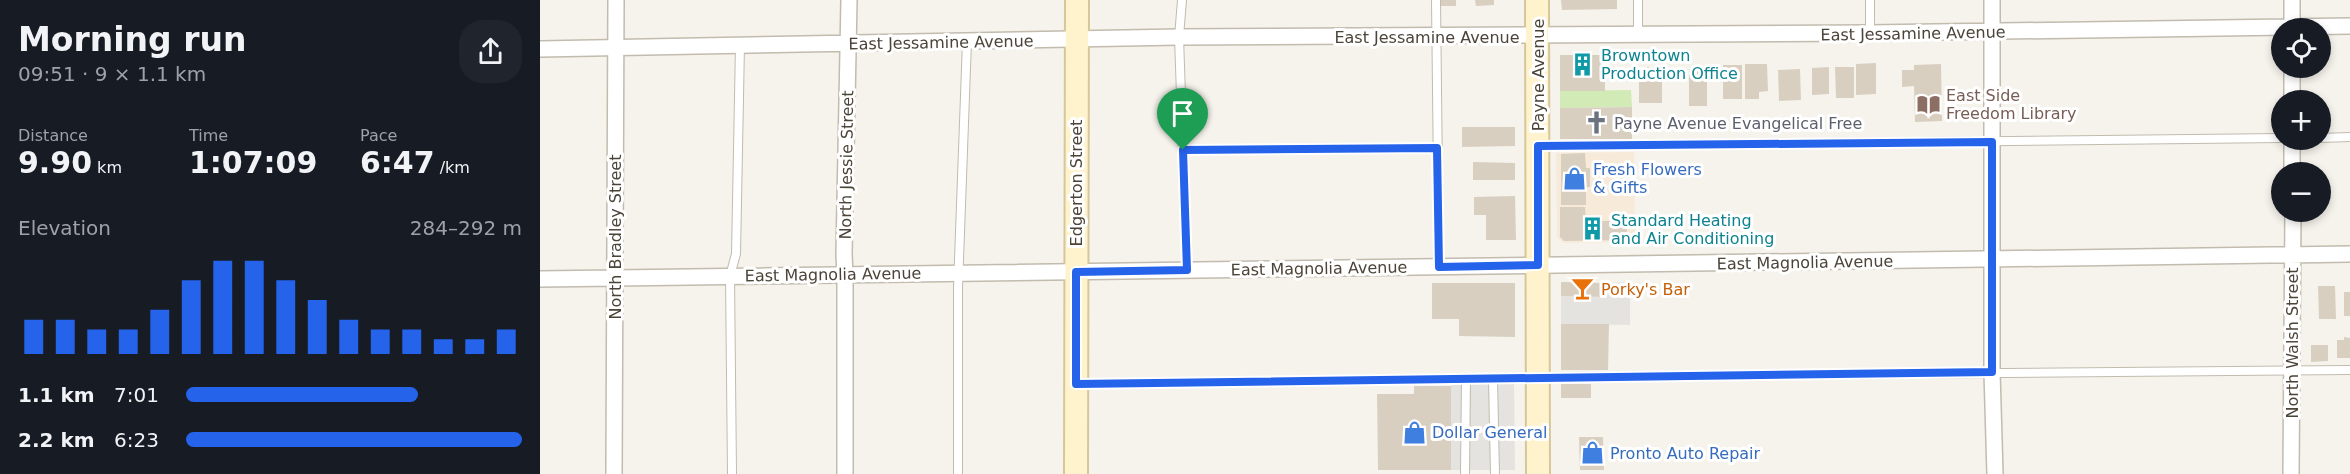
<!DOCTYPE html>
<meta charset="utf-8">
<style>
body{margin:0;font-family:"DejaVu Sans",sans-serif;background:#20242c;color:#f1f3f6;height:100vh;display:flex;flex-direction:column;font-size:22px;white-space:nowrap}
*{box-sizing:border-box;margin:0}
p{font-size:20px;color:#9ea1a6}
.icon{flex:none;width:33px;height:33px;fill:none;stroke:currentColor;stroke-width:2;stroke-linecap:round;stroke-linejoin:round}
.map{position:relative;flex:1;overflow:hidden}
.panel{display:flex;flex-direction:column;background:#171b24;width:540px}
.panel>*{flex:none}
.tools{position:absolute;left:1731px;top:18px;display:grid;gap:12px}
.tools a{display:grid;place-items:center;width:60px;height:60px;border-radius:50%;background:#171b24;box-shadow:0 3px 9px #0003;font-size:30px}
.pin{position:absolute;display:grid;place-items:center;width:51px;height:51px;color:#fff;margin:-62px -26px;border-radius:50% 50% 50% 0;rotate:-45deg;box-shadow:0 0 6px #0007}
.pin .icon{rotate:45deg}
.round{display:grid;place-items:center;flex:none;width:63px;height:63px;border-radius:24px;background:#20242c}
.head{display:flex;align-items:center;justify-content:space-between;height:102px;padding:0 18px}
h1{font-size:33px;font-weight:700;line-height:45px}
.metrics{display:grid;grid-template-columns:repeat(3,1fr);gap:9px;height:102px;padding:6px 18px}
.metrics div{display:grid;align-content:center}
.metrics b{font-size:30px;font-weight:700}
.metrics small{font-size:16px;font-weight:400}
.metrics p{font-size:16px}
.chart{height:168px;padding:12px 18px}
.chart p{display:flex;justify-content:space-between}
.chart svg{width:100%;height:108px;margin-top:6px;stroke:#2563eb;stroke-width:6}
ul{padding:0 18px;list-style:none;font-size:20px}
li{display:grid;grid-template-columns:96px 72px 1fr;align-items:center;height:45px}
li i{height:15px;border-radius:8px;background:#2563eb}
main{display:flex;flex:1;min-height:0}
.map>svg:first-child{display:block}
</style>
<main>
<section class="panel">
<div class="head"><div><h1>Morning run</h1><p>09:51 · 9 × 1.1 km</p></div><a class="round"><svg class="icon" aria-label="share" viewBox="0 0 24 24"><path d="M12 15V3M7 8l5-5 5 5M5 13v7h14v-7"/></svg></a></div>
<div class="metrics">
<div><p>Distance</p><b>9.90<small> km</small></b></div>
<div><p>Time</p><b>1:07:09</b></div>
<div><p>Pace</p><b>6:47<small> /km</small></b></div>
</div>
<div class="chart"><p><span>Elevation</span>284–292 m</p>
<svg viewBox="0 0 160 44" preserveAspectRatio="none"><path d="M5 44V30M15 44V30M25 44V34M35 44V34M45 44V26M55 44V14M65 44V6M75 44V6M85 44V14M95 44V22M105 44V30M115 44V34M125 44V34M135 44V38M145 44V38M155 44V34"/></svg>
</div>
<ul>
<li><b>1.1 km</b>7:01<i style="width:69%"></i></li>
<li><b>2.2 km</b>6:23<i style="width:100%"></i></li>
</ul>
</section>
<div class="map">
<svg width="1810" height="474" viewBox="0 0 1810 474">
<rect width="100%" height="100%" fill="#f6f3ec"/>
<path fill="#f7ead8" d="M 1094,152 L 1095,242 L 1024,243 L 1017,237 L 1016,153 Z"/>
<path fill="#d2eab5" d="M 1091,90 L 1092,107 L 1020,108 L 1020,91 Z"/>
<path fill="#e5e3e0" d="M 1090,282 L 1090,325 L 1021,324 L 1021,296 L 1064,297 L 1064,283 Z
M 911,378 L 974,378 L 975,470 L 911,470 Z"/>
<path fill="#d8cfc1" d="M 898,0 L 916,0 L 916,6 L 898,6 Z
M 935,0 L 954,0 L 954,5 L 936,6 Z
M 1021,0 L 1077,0 L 1077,9 L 1022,10 Z
M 1020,55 L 1065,55 L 1065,91 L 1020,91 Z
M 1336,63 L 1336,94 L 1316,95 L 1316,64 Z
M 1205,64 L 1227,64 L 1228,91 L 1219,92 L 1219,99 L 1205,99 Z
M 1401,64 L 1402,121 L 1375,122 L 1374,86 L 1362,87 L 1362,70 L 1374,70 L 1374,65 Z
M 1183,65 L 1202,65 L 1202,99 L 1183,99 Z
M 1105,67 L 1122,67 L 1122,103 L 1099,103 L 1099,82 L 1105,82 Z
M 1289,67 L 1289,94 L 1272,95 L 1272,68 Z
M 1295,67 L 1314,67 L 1314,98 L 1296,98 Z
M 1149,69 L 1167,69 L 1167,106 L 1149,106 Z
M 1260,69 L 1261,100 L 1239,101 L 1238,70 Z
M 1092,107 L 1092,139 L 1020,139 L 1020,108 Z
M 922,127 L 975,127 L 975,146 L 922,147 Z
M 1045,153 L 1046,168 L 1050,168 L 1050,187 L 1046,187 L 1046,205 L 1021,205 L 1021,154 Z
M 933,162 L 975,163 L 975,180 L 933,180 Z
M 975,196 L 976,240 L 946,240 L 946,215 L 934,215 L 934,197 Z
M 1020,207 L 1045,207 L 1046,221 L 1087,221 L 1087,240 L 1024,241 L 1020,237 Z
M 1021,282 L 1064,283 L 1064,297 L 1021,296 Z
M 892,283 L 975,283 L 975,337 L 919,336 L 919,319 L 892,319 Z
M 1778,286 L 1795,286 L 1796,319 L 1779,319 Z
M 1804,292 L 1810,292 L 1810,316 L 1804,316 Z
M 1021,324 L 1069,324 L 1068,370 L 1021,370 Z
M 1804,337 L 1810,338 L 1810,358 L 1797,358 L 1797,340 L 1804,340 Z
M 1771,345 L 1788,345 L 1788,361 L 1771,362 Z
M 1021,384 L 1051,384 L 1051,398 L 1021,398 Z
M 874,386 L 911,386 L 911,470 L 838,470 L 837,394 L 874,394 Z
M 1039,437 L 1063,437 L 1064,470 L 1040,470 Z"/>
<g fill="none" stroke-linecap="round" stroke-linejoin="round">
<defs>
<path id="lane" d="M 642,0 L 639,37 L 647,270
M 896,0 L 899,267
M 1098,0 L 1098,34
M 1330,33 L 1330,0
M 1780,138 L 1810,137
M 999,146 L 1742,138
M 643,150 L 897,148
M 953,378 L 955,474
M 537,384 L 1019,377 L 1810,370
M 192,474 L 190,276 L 196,254 L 200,45
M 418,474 L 418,287 L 427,41
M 925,474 L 926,378"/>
<path id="street" d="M 1452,0 L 1452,372 L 1455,474
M 1752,0 L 1752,28
M 0,49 L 639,37 L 1330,33 L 1810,26
M 1752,68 L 1752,100
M 1752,140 L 1752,172
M 0,279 L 1810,254
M 74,474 L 76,0
M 305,474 L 305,275 L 304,254 L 309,0
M 1751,474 L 1753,212"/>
<path id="secondary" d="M 997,0 L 998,474
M 536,474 L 537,0"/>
</defs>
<use href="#lane" stroke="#c2bbae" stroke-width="10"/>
<use href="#street" stroke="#c2bbae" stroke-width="18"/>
<use href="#secondary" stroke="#d6c79b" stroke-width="26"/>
<use href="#lane" stroke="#fff" stroke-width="8"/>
<use href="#street" stroke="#fff" stroke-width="15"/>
<use href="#secondary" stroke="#fff3cd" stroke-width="22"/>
</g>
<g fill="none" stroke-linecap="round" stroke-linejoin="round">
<defs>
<path id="route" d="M 1452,142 L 1452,372 L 536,384 L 536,272 L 647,270 L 643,150 L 897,148 L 899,267 L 998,265 L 998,146 Z"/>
</defs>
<use href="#route" stroke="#fff" stroke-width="12"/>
<use href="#route" stroke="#2563eb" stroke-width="8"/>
</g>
<defs>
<symbol id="building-bare" viewBox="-9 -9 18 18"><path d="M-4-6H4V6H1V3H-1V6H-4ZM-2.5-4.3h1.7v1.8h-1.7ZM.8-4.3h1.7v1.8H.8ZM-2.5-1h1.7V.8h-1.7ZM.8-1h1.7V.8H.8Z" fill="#0f9aa8" stroke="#fff" stroke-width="2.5" paint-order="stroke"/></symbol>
<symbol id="library-bare" viewBox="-9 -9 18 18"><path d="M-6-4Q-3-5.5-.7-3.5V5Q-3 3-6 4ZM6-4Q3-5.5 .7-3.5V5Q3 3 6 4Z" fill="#8d6e63" stroke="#fff" stroke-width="2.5" paint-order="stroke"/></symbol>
<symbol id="church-bare" viewBox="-9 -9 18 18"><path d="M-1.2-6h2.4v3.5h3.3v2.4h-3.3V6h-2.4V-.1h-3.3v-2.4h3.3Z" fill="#6b7280" stroke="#fff" stroke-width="2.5" paint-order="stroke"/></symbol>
<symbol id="shop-bare" viewBox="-9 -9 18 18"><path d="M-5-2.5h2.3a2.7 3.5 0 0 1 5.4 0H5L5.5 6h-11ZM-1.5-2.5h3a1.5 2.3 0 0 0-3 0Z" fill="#3f7fe0" stroke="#fff" stroke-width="2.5" paint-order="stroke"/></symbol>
<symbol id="bar-bare" viewBox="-9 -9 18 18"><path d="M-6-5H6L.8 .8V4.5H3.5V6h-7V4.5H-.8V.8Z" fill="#e8710a" stroke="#fff" stroke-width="2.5" paint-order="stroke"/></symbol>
</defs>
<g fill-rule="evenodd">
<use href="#building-bare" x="1026" y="48" width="33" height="33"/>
<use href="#library-bare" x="1372" y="88" width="33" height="33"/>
<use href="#church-bare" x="1040" y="106" width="33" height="33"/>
<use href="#shop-bare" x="1018" y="162" width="33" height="33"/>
<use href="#building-bare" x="1036" y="212" width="33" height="33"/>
<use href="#bar-bare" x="1026" y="272" width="33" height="33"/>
<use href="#shop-bare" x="858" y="416" width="33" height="33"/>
<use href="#shop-bare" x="1036" y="436" width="33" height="33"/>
</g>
<g text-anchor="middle" stroke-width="6" stroke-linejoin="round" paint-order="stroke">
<g font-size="16" fill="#4b4439" stroke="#fff">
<text transform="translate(1373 33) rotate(-1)" y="6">East Jessamine Avenue</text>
<text x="887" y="43">East Jessamine Avenue</text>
<text transform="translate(401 42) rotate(-1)" y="6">East Jessamine Avenue</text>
<text transform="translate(998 75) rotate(-90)" y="6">Payne Avenue</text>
<text transform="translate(306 165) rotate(-89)" y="6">North Jessie Street</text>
<text transform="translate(536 183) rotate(-90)" y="6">Edgerton Street</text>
<text transform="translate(75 237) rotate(-90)" y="6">North Bradley Street</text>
<text transform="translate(1265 262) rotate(-1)" y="6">East Magnolia Avenue</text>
<text transform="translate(779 268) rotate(-1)" y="6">East Magnolia Avenue</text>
<text transform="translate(293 274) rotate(-1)" y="6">East Magnolia Avenue</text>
<text transform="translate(1752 343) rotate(-90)" y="6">North Walsh Street</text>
</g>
<g font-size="16" fill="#0d838f" stroke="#fff" text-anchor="start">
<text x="1061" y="61">Browntown<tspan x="1061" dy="18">Production Office</tspan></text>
<text x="1071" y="226">Standard Heating<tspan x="1071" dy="18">and Air Conditioning</tspan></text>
</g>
<g font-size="16" fill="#785e54" stroke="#fff" text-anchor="start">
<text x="1406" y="101">East Side<tspan x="1406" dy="18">Freedom Library</tspan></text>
</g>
<g font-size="16" fill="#5b616d" stroke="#fff" text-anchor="start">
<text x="1074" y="129">Payne Avenue Evangelical Free</text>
</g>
<g font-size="16" fill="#366cbe" stroke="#fff" text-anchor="start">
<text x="1053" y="175">Fresh Flowers<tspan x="1053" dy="18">&amp; Gifts</tspan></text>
<text x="892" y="438">Dollar General</text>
<text x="1070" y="459">Pronto Auto Repair</text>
</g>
<g font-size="16" fill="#c56008" stroke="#fff" text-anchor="start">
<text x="1061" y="295">Porky's Bar</text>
</g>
</g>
</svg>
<div class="tools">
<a><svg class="icon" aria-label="locate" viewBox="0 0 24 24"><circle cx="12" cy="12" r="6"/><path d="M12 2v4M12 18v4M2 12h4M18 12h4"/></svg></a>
<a>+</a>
<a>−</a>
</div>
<div class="pin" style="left:643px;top:150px;background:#1e9e55"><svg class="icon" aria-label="arrive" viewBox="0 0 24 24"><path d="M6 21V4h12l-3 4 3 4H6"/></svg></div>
</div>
</main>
